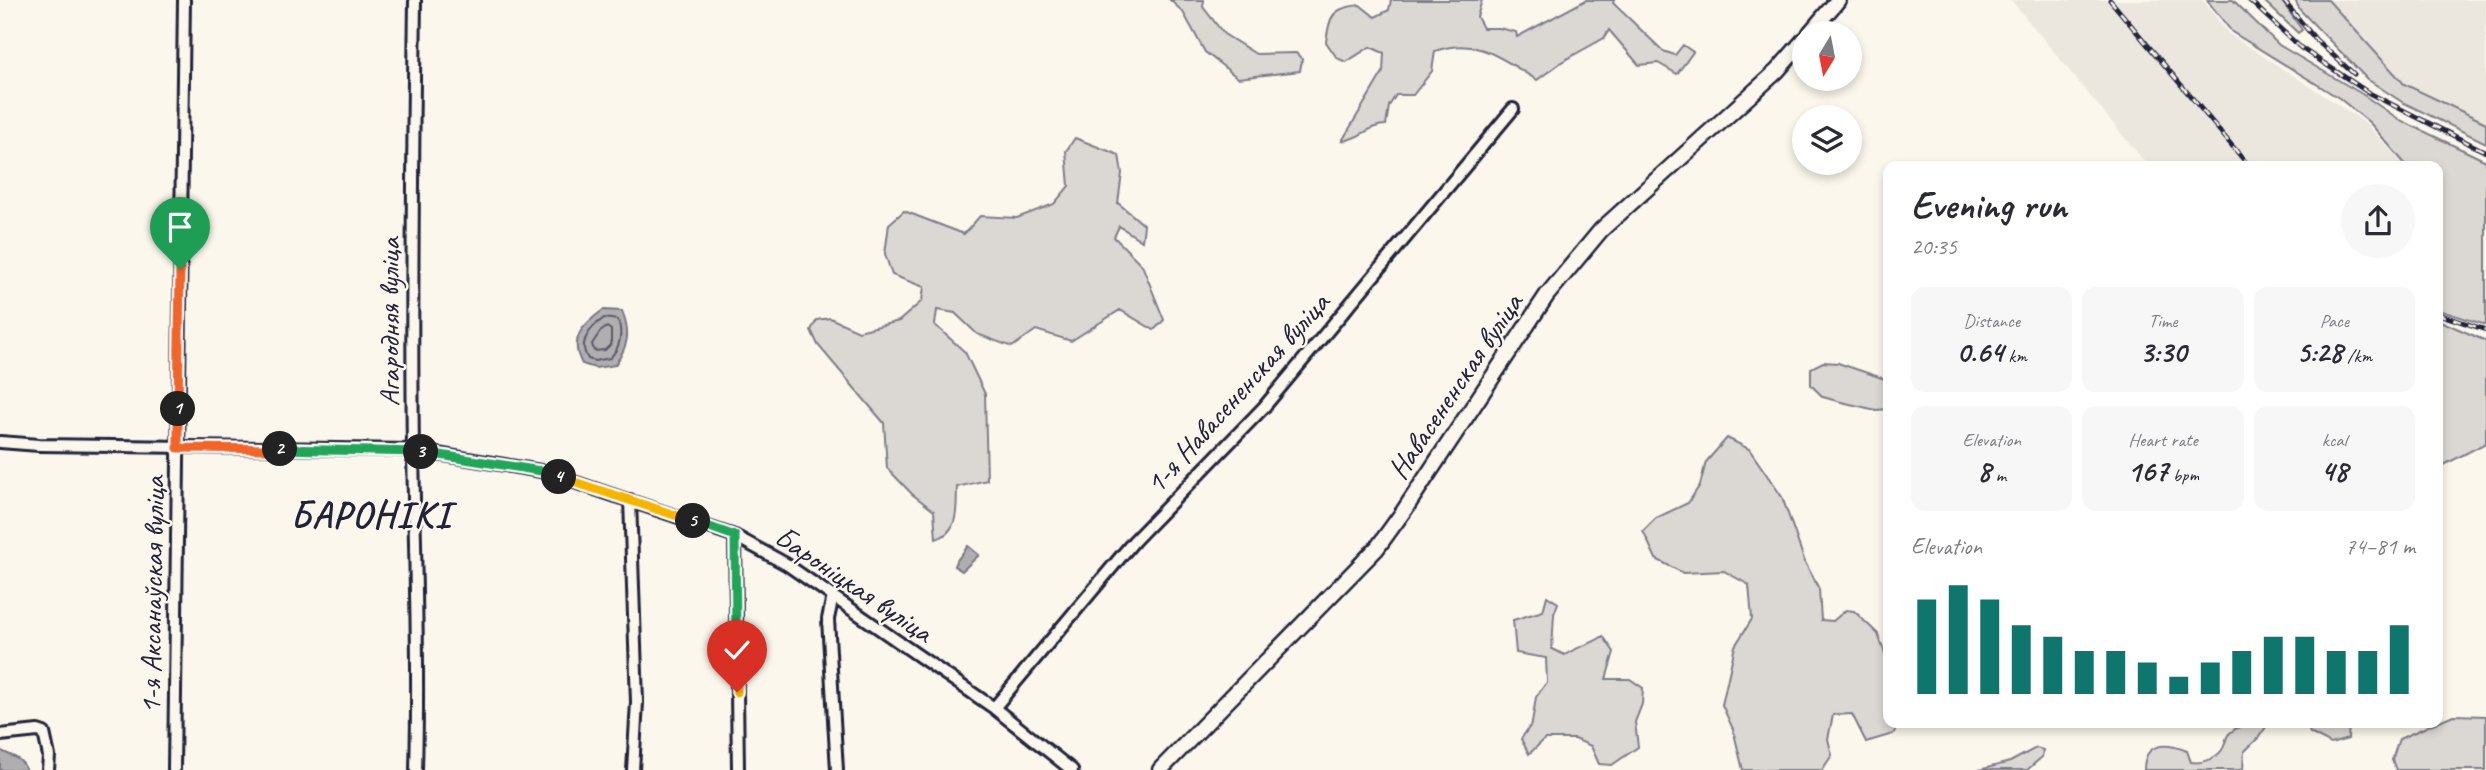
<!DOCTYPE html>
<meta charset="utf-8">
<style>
body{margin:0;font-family:Caveat,sans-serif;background:#f7f7f7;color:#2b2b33;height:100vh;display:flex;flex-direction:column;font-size:26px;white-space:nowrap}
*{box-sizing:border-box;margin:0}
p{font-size:23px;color:#7c7c81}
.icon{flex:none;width:38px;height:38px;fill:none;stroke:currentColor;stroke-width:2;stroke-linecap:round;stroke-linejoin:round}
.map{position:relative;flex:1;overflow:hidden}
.panel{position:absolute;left:1883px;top:161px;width:560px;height:567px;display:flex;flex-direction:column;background:#fff;border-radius:14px;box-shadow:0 4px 10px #0003}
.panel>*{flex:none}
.needle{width:46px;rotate:190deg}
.controls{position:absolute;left:1792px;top:21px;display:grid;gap:14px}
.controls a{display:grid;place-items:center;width:70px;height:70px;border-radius:50%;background:#fff;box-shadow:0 4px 10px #0003;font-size:35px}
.pin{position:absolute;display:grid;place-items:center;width:60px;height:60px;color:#fff;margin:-72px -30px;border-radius:50% 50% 50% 0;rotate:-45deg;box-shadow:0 0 7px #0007}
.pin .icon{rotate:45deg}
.km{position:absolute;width:35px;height:35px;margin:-18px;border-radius:50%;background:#222;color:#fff;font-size:19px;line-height:35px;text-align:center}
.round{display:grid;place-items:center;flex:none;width:74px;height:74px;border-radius:37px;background:#f7f7f7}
.head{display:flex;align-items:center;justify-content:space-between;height:119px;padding:0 28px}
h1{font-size:38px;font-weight:700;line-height:52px}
.metrics{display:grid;grid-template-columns:repeat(3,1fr);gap:10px;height:119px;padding:7px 28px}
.metrics div{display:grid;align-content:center;border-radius:14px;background:#f7f7f7;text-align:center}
.metrics b{font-size:30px;font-weight:700}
.metrics small{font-size:19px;font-weight:400}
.metrics p{font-size:19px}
.chart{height:196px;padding:14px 28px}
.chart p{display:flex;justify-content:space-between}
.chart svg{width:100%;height:126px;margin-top:7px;stroke:#0f766e;stroke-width:6}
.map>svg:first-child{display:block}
</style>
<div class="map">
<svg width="2486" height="770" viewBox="0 0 2486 770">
<rect width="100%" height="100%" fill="#fbf7ec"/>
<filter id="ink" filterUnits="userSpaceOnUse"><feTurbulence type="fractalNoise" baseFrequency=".0143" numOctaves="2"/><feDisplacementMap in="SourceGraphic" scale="14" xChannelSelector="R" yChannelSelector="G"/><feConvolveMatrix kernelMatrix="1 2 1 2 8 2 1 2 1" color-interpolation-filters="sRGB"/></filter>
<g filter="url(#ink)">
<path fill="#ebe7df" d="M 2011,0 L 2203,0 L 2229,34 L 2363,121 L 2406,166 L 2148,166 Z
M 2328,0 L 2486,0 L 2486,123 L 2404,84 Z"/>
<path fill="#dbd8d3" stroke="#7e7d87" stroke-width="2" d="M 1170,0 L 1204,0 L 1203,7 L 1224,34 L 1256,54 L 1296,53 L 1302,59 L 1300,71 L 1238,78 L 1205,52 L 1183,12 Z
M 1391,0 L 1482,0 L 1477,17 L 1483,28 L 1499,28 L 1516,32 L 1517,37 L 1586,0 L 1614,0 L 1613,3 L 1663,51 L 1675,55 L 1683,45 L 1693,52 L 1677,74 L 1658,63 L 1639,65 L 1609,30 L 1604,38 L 1563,61 L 1537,80 C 1502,59 1477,36 1435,51 L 1432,71 L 1413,95 L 1396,95 L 1389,106 L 1386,125 C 1369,125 1362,138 1342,141 L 1383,72 L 1384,53 L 1370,47 L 1346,62 L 1337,58 L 1326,42 C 1330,15 1332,8 1360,5 L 1375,17 L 1389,10 Z
M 2207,0 L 2233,0 L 2279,45 L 2362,94 L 2400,120 L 2486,161 L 2486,325 L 2438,310 L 2438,166 L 2407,166 L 2370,123 L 2339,98 L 2232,32 Z
M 2263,0 L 2281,0 L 2302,30 L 2298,33 Z
M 2295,0 L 2328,0 L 2404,84 L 2486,123 L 2486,143 L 2402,102 L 2367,79 L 2300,10 Z
M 1075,138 L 1119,155 L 1122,173 L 1118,203 L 1144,225 L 1142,241 L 1119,226 L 1114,237 L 1142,265 L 1164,320 L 1154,330 L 1120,310 L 1071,341 L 1036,330 L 1012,347 L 977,334 L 955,313 L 937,310 L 935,325 L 965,352 L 985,394 L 987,480 L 957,487 C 956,507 960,532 936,539 L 934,511 L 912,494 L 887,468 L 884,423 L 818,345 L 811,330 L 817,320 L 830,318 L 859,331 L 899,321 L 922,301 L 924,287 L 892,275 L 885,254 L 889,224 L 904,211 L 964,234 L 980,216 L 1017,218 L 1054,204 L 1069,186 L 1066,151 Z
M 2438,320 L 2486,341 L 2486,443 L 2438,468 Z
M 1823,362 L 1838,363 L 1888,380 L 1888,409 L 1876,410 L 1837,401 L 1823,397 L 1811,385 L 1811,368 Z
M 1727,438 L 1749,449 L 1782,497 L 1805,562 L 1819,589 L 1821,620 L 1833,621 L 1846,610 L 1854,611 L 1878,634 L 1888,662 L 1888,723 L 1900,723 L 1893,734 L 1866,742 L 1852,714 L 1833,715 L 1828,739 L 1832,755 L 1822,770 L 1743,770 L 1733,729 L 1722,705 L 1735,646 L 1752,619 L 1749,585 L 1724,571 L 1683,573 L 1656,559 L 1643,531 L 1656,518 L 1688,503 L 1700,485 L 1706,462 Z
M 1547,596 L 1558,603 L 1554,614 L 1552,649 L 1565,655 C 1578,646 1591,645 1603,636 L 1614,652 L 1606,679 L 1630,679 L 1643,688 L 1642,704 L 1635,722 L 1638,747 L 1612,765 L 1599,764 L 1591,746 L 1575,739 L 1545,739 L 1529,754 L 1521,739 L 1532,723 L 1536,697 L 1547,682 L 1546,658 L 1516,653 L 1513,620 L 1543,611 Z
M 2453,715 L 2486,716 L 2486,770 L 2396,770 L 2392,760 L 2399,739 Z
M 2247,723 L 2264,723 L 2266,727 L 2259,737 L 2244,752 L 2243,770 L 2144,770 C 2144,741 2167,743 2187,751 L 2191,762 C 2202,764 2215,759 2222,750 C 2225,746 2225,740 2228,735 C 2233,729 2240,726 2247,723 Z
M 2306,723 L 2349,723 L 2348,739 L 2331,744 L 2310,733 Z
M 2036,748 L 2043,750 L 2042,757 L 2027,770 L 1979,770 L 2010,762 Z"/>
<path fill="#b1aeb0" stroke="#787681" stroke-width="2" d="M 603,310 L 622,311 C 631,333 628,346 615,365 L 595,368 L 582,364 C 569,339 581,326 603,310 Z
M 968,546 L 979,555 L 962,571 L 954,566 L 955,563 Z
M 0,750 C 10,756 23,758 26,770 L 0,770 Z"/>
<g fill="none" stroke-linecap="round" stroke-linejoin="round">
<path stroke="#5b5a6a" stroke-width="2" d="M 604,318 L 618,320 C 623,334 620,348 610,358 L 595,361 L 588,359 C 577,342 590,328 604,318 Z
M 607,327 L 611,330 L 611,344 L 605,350 L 594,351 L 592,344 L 600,332 Z"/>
<defs>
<path id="minor" d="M 415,0 C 413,150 411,301 413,451 C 415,558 419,664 416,770
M 0,442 L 39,445 L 413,450 L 541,471 L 735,536 L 786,564 L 994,708 L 1072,770
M 630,500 L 637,702 L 633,770
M 735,536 L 738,770
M 833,596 L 828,619 L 837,770
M 994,708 L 1134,541 L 1264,407 L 1513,109
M 0,735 L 38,731 L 44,733 L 49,756 L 48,770
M 174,770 L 184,0"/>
<path id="major" d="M 1810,33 L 1838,0
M 1160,770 L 1377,548 L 1403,512 L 1547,295 L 1601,230 L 1777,71 L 1804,40"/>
</defs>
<use href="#minor" stroke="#22223b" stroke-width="16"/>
<use href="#major" stroke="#22223b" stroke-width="19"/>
<use href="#minor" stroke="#fbf7ec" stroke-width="10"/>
<use href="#major" stroke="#fbf7ec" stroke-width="14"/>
<defs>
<path id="rail" d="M 2110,0 L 2249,166
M 2249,0 L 2301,48 L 2369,93 L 2486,152
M 2283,0 L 2316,40 L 2354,74
M 2438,314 L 2486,330"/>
</defs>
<use href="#rail" stroke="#22223b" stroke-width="5"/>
<use href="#rail" stroke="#fbf7ec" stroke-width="2.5" stroke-dasharray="8" stroke-linecap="butt"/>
</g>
</g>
<g fill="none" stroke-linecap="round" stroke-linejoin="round" filter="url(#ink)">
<defs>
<path id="split-1" d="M 178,409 L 180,269"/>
<path id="split-2" d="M 178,409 L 178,448 L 280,449"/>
<path id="split-3" d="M 280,449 L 421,452"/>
<path id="split-4" d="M 421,452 L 541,471 L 559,477"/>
<path id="split-5" d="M 559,477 L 693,521"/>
<path id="split-6" d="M 693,521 L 735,536 L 736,632"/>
<path id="split-7" d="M 736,632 L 737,692"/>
</defs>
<use href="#split-1" stroke="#fff" stroke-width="14"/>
<use href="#split-2" stroke="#fff" stroke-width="14"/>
<use href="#split-3" stroke="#fff" stroke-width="14"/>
<use href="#split-4" stroke="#fff" stroke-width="14"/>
<use href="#split-5" stroke="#fff" stroke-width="14"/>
<use href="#split-6" stroke="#fff" stroke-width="14"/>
<use href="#split-7" stroke="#fff" stroke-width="14"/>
<use href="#split-1" stroke="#f0652b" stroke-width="9"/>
<use href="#split-2" stroke="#f0652b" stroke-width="9"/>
<use href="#split-3" stroke="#22a559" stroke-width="9"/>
<use href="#split-4" stroke="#22a559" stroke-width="9"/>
<use href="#split-5" stroke="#f5b400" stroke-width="9"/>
<use href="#split-6" stroke="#22a559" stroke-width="9"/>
<use href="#split-7" stroke="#f5b400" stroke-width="9"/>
</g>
<g text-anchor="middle" stroke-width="5" stroke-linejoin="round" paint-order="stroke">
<g font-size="30" fill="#22223b" stroke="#fbf7ec">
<text transform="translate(389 322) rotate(-90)" y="10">Агародняя вуліца</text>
<text transform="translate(1455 386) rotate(-56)" y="10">Навасененская вуліца</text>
<text transform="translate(1237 393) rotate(-48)" y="10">1-я Навасененская вуліца</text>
<text transform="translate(854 584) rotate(34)" y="10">Бароніцкая вуліца</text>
<text transform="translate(152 595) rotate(-89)" y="10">1-я Аксанаўская вуліца</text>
</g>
<g font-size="37" font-weight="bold" letter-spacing="2" fill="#22223b" stroke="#fbf7ec">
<text x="371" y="527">БАРОНІКІ</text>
</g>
</g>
</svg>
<div class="controls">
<a><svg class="needle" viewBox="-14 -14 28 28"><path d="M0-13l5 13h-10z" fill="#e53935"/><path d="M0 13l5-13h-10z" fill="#7c7c81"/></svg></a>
<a><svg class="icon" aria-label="layers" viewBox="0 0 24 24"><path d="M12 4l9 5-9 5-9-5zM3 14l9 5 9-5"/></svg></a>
</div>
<div class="pin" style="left:180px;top:269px;background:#1e9e55"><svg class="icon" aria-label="arrive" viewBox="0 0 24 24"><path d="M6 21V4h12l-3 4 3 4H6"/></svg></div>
<div class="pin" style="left:737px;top:692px;background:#d93025"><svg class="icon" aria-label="check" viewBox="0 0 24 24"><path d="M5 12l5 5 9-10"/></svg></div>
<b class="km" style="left:178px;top:409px">1</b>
<b class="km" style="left:280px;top:449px">2</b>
<b class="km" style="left:421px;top:452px">3</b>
<b class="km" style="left:559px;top:477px">4</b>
<b class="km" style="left:693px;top:521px">5</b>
<section class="panel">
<div class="head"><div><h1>Evening run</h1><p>20:35</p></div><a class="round"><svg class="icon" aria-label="share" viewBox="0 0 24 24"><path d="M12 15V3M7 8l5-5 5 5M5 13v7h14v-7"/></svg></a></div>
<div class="metrics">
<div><p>Distance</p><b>0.64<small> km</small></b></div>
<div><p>Time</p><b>3:30</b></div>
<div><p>Pace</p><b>5:28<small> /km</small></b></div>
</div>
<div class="metrics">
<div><p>Elevation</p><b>8<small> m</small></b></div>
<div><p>Heart rate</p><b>167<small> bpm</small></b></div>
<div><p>kcal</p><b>48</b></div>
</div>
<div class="chart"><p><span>Elevation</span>74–81 m</p>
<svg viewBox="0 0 160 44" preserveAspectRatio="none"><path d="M5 44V11M15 44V6M25 44V11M35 44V20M45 44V24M55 44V29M65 44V29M75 44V33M85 44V38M95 44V33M105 44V29M115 44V24M125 44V24M135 44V29M145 44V29M155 44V20"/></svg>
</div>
</section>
</div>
